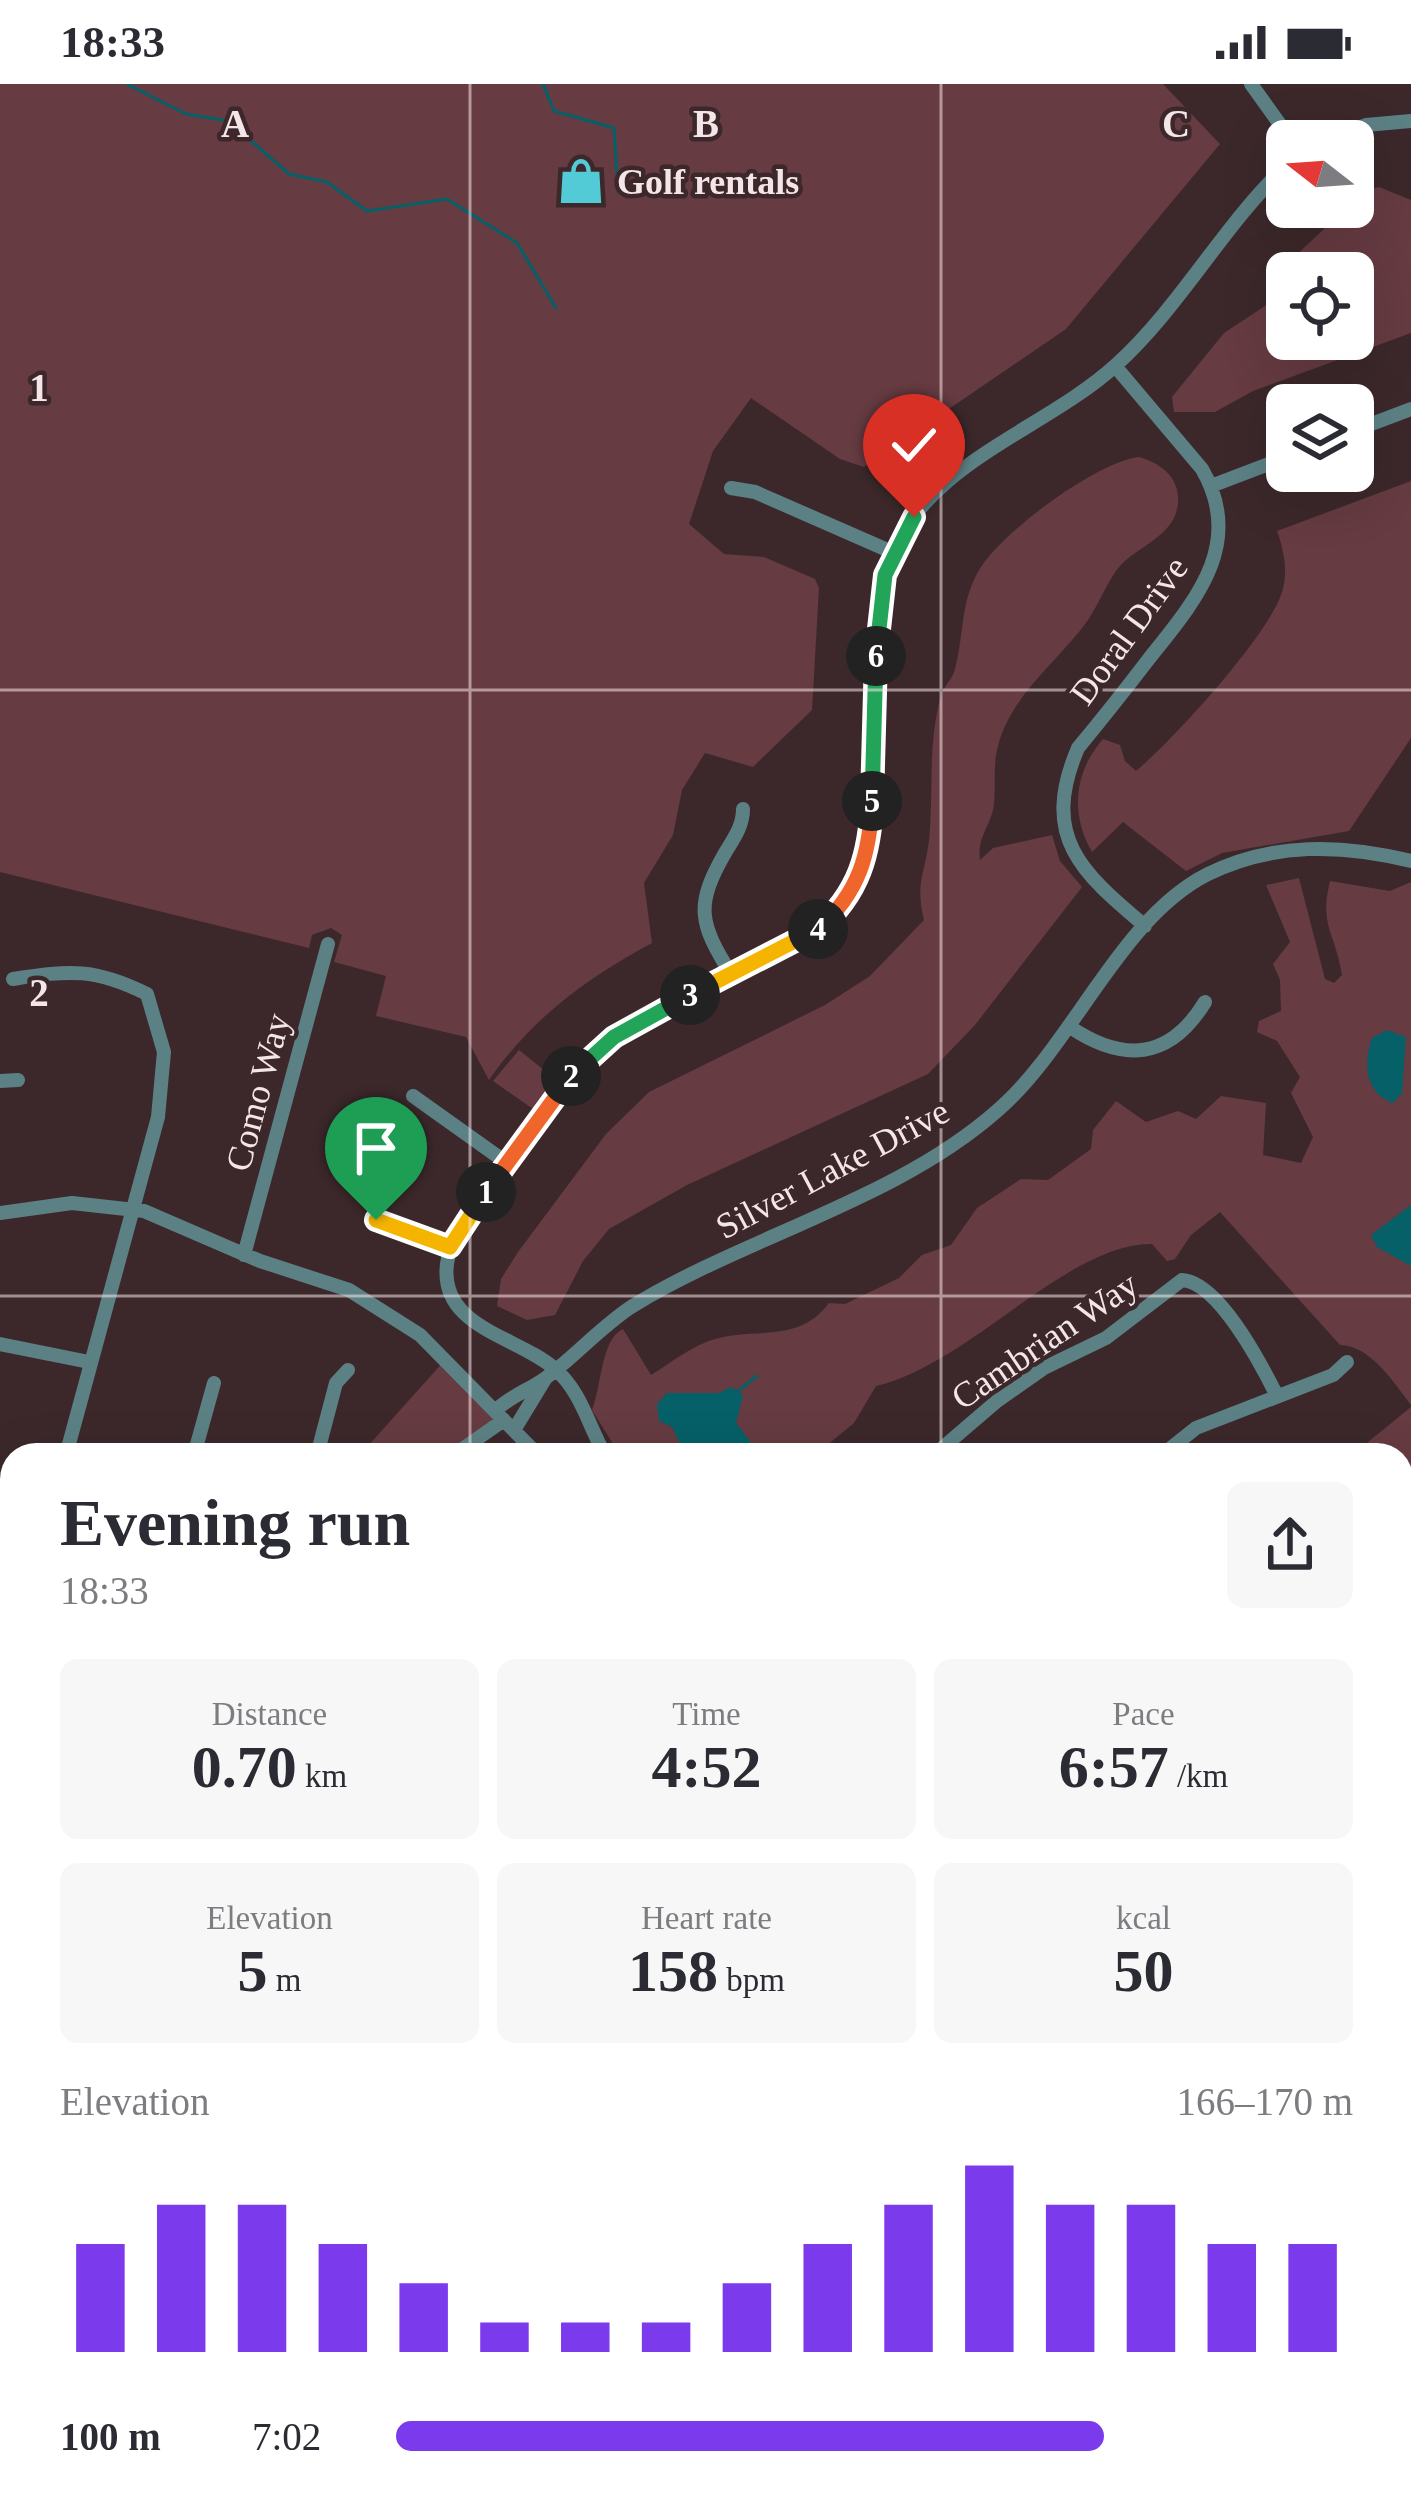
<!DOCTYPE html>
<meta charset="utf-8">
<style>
body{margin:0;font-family:"Times New Roman",serif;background:#f7f7f7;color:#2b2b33;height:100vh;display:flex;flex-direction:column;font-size:45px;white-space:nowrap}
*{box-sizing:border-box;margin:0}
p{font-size:39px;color:#7c7c81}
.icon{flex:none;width:66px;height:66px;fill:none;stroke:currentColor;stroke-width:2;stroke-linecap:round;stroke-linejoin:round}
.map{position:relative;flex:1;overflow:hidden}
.panel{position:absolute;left:0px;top:1359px;width:1413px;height:1065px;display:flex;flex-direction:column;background:#fff;border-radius:36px 36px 0 0;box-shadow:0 12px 48px #0002}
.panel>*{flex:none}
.needle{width:78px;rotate:287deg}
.tools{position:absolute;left:1266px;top:36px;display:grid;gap:24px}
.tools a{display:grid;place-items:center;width:108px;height:108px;border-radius:18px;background:#fff;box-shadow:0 12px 48px #0002;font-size:60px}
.pin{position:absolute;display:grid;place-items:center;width:102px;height:102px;color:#fff;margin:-123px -51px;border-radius:50% 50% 50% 0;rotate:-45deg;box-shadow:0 0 12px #0007}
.pin .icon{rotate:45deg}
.km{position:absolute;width:60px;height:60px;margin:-30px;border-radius:50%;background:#222;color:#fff;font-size:33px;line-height:60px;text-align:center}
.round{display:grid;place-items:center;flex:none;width:126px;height:126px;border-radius:18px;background:#f7f7f7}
.overview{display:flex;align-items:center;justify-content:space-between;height:204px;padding:0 60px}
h1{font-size:66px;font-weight:600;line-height:90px}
.stats{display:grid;grid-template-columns:repeat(3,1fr);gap:18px;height:204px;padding:12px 60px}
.stats div{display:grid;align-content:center;border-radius:18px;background:#f7f7f7;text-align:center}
.stats b{font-size:60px;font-weight:600}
.stats small{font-size:33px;font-weight:400}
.stats p{font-size:33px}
.chart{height:336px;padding:24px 60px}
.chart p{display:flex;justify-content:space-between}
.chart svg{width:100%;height:216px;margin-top:12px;stroke:#7c3aed;stroke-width:6}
ul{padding:0 60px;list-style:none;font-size:39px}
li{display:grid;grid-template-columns:192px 144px 1fr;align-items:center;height:90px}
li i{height:30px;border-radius:15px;background:#7c3aed}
.status{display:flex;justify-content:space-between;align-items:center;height:84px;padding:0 60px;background:#fff;direction:ltr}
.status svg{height:33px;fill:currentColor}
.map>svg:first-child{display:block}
</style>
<div class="status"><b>18:33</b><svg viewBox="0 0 49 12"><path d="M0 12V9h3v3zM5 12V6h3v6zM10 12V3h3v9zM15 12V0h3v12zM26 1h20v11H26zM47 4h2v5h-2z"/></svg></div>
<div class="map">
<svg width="1411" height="2423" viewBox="0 0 1411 2423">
<rect width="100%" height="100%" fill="#3c282b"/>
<path fill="#663b42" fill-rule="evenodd" d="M 0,0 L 1163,0 L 1220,60 L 1066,245 L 864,383 L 840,375 L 751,314 L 713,367 L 689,440 L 724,470 L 764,473 L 815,495 L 819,504 L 812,626 L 753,683 L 705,669 L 682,706 L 673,751 L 644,799 L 652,859 C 587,894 532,934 489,996 L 466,953 L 376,932 L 386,892 L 334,878 L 342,851 L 331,844 L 312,851 L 309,864 L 0,788 Z
M 1379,103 L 1411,116 L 1411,249 L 1253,307 L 1215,328 L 1174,328 L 1172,313 L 1224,249 L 1271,218 L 1289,178 L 1347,123 L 1353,123 L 1362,108 ZM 1287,189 L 1353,189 L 1353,255 L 1287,255 Z
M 1139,373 C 1164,380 1183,397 1177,425 C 1172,452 1136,464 1120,482 C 1109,494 1099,520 1088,536 C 1059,577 1011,610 998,662 C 992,683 997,705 993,726 C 988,746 977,754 980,776 L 993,764 L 1052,751 L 1060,777 L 1082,803 L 975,941 L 928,990 L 687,1101 L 609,1145 L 583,1177 L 555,1231 L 527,1236 L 497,1222 L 501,1195 L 518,1168 L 606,1050 L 649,1008 L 825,921 L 870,892 L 924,836 C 915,799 925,790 929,756 C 934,707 927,657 942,609 C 945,601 953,594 955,585 C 964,552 960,520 978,488 C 998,450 1098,377 1139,373 Z
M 1411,397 L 1411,654 L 1349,747 L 1222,769 L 1186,787 L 1123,738 L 1092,768 C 1070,730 1074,688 1103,655 L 1120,661 L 1125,677 L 1136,687 C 1173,656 1265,555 1281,511 C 1289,490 1284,467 1277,447 Z
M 1299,794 L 1325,895 L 1334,899 L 1342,891 C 1335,847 1319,843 1330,797 L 1390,807 L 1411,798 L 1411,1321 C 1394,1299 1370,1261 1340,1261 L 1220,1128 L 1191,1151 L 1175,1175 L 1167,1177 L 1152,1160 C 1067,1159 970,1280 876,1302 L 854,1339 L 815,1371 L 620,1371 L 592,1326 C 602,1300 601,1255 623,1245 L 651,1291 C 669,1280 689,1264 709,1257 C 752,1241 797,1262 829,1219 L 845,1220 L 899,1194 L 922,1171 L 951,1161 L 977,1124 L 1021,1095 L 1048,1096 L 1091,1065 L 1093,1046 L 1116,1017 L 1146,1038 L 1178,1027 L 1196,1035 L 1221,1012 L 1266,1019 L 1263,1071 L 1301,1079 L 1313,1053 L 1291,1009 L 1300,993 L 1277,957 L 1257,948 L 1259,937 L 1281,927 L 1280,896 L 1273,880 L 1290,858 L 1266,801 Z
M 519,966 L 555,995 L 533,1025 L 493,997 Z
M 445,1276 L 504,1336 L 454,1371 L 352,1371 L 367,1363 Z
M 1411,1323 L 1411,1439 L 1401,1444 L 1401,1371 L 1302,1371 L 1357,1367 Z
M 186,2412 L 342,2412 L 332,2423 L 194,2423 Z"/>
<path fill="#056067" d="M 1387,946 L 1406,953 L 1402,1009 L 1393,1019 C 1365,1009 1363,979 1372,954 Z
M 1411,1121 L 1411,1182 L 1377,1163 L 1371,1151 Z
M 731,1303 L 743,1311 L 736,1339 L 750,1357 L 750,1371 L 685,1371 L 672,1343 L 659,1337 L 657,1320 L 667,1309 L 719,1309 Z"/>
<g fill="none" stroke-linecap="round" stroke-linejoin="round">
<path stroke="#056067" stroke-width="3" d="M 127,0 L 186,30 L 228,37 L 289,90 L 327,98 L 367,127 L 447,115 L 517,159 L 556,224
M 543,0 L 554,27 L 614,44 L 618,108
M 738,1307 L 757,1292
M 0,2278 L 12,2283"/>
<path stroke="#5c8185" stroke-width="14" d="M 1251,0 L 1292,57
M 1323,57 L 1366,41 L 1411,37
M 1115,282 L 1202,385 C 1246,461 1194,518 1148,576 C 1125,606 1102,635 1078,664 C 1040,753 1081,788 1145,842
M 1353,347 L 1411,325
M 1211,402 L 1287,373
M 731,404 L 755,408 L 892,468
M 731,890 C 699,839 695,821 725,769 C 734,754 743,742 743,725
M 13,895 C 70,886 95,884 147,910 L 164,968 L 158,1033 L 66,1371
M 1070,943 C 1122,978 1169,977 1205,918
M 0,997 L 18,996
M 413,1012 L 507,1079
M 0,1129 L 72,1119 L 144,1127 L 260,1177 L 349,1206 L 420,1251 L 538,1371
M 376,1136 L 450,1163
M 244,1171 L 328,860
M 0,1260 L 89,1278
M 495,1327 C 511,1311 530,1306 547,1293 C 576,1271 601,1243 631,1223 C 746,1152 897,1116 998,1026 C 1073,961 1120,834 1208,790 C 1273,758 1342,760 1411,777
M 514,1346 L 545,1295
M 194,1371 L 214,1299
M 317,1371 L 336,1299 L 348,1286
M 454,1371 L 504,1336
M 605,1371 C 589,1343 581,1307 555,1285 C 518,1252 439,1244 447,1180 C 451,1145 481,1114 501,1087 C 538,1035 571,980 626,945 C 689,905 790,881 838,825 C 907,746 852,573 891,472 C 928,378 1046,345 1116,281 C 1181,222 1223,141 1287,81
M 934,1371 L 997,1317 L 1044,1284 L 1106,1254 L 1182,1196 C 1218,1198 1261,1280 1276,1310
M 1162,1371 L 1196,1344 L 1333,1291 L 1347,1278
M 0,1499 L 12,1489
M 1401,1511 L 1411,1507
M 0,1560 L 5,1575 L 0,1595
M 1401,1650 L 1411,1647
M 0,1814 L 12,1818
M 1401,1909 L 1411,1906
M 1401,1940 L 1411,1938
M 1401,2057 L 1411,2022
M 0,2063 L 12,2057
M 1401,2293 L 1411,2291
M 1401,2391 L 1411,2389
M 31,2412 L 31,2423
M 480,2412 L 497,2423
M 750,2412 L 754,2423
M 347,2423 L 356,2412
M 520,2423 L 523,2412
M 851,2423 L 882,2412
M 1264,2423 L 1310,2412"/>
</g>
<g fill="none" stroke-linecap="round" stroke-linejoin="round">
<defs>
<path id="split-1" d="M 376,1136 L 450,1163 L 486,1108"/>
<path id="split-2" d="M 486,1108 L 571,992"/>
<path id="split-3" d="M 571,992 L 614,953 L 690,911"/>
<path id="split-4" d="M 690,911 L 818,845"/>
<path id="split-5" d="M 818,845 C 859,809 870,770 872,717"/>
<path id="split-6" d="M 872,717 L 876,572"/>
<path id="split-7" d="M 876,572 L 885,491 L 914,433"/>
</defs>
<use href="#split-1" stroke="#fff" stroke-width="24"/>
<use href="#split-2" stroke="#fff" stroke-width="24"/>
<use href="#split-3" stroke="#fff" stroke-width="24"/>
<use href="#split-4" stroke="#fff" stroke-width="24"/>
<use href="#split-5" stroke="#fff" stroke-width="24"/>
<use href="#split-6" stroke="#fff" stroke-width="24"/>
<use href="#split-7" stroke="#fff" stroke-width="24"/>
<use href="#split-1" stroke="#f5b400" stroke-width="15"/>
<use href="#split-2" stroke="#f0652b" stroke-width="15"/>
<use href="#split-3" stroke="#22a559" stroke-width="15"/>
<use href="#split-4" stroke="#f5b400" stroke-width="15"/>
<use href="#split-5" stroke="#f0652b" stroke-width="15"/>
<use href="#split-6" stroke="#22a559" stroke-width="15"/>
<use href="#split-7" stroke="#22a559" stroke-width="15"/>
</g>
<path fill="none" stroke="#f4e6e8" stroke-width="3" stroke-opacity="0.55" d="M 470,0 L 470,1371M 941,0 L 941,1371M 0,606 L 1411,606M 0,1212 L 1411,1212M 0,1817 L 12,1817M 1401,1817 L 1411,1817M 470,2412 L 470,2423M 941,2412 L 941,2423"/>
<defs>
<symbol id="shop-bare" viewBox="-9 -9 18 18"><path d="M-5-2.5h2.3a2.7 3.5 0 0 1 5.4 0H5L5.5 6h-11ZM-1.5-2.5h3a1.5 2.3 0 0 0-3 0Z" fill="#52cbd7" stroke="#3c282b" stroke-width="2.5" paint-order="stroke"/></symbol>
</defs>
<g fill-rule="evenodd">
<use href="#shop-bare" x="548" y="64" width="66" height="66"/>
</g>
<g text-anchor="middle" stroke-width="9" stroke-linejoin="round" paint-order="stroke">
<g font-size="36" font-weight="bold" fill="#f4e6e8" stroke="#3c282b" text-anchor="start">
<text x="617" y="110">Golf rentals</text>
</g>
<g font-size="36" fill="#f4e6e8" stroke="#3c282b">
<text transform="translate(1128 546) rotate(-54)" y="13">Doral Drive</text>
<text transform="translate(257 1008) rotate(-75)" y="13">Como Way</text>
<text transform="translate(832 1084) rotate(-28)" y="13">Silver Lake Drive</text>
<text transform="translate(1044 1256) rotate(-34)" y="13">Cambrian Way</text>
</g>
</g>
<g font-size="39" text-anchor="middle" font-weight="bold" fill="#f4e6e8" stroke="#3c282b" stroke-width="9" stroke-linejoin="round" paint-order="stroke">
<text x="235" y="53">A</text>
<text x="706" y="53">B</text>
<text x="1176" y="53">C</text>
<text x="39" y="317">1</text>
<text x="39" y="922">2</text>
</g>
</svg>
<div class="tools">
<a><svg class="needle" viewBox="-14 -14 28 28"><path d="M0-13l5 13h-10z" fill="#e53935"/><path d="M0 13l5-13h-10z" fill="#7c7c81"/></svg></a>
<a><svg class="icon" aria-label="locate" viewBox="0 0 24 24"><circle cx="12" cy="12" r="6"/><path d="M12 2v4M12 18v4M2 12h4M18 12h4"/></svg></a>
<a><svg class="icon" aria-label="layers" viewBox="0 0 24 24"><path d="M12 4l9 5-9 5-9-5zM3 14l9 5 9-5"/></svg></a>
</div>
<div class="pin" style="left:376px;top:1136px;background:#1e9e55"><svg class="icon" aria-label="arrive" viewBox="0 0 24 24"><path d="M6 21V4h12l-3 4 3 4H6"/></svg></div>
<div class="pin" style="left:914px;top:433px;background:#d93025"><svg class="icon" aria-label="check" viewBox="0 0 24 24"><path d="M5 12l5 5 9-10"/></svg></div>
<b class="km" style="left:486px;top:1108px">1</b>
<b class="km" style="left:571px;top:992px">2</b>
<b class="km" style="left:690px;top:911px">3</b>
<b class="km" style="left:818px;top:845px">4</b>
<b class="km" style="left:872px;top:717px">5</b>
<b class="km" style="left:876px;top:572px">6</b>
<section class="panel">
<div class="overview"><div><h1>Evening run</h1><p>18:33</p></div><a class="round"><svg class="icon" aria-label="share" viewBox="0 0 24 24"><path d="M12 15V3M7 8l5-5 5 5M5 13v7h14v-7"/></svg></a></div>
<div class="stats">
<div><p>Distance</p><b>0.70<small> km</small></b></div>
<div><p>Time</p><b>4:52</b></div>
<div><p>Pace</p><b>6:57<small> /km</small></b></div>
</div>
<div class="stats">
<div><p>Elevation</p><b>5<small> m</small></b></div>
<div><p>Heart rate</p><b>158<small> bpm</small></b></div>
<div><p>kcal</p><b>50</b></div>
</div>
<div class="chart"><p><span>Elevation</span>166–170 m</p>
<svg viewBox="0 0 160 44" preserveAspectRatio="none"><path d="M5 44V22M15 44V14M25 44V14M35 44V22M45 44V30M55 44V38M65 44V38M75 44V38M85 44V30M95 44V22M105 44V14M115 44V6M125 44V14M135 44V14M145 44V22M155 44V22"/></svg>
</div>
<ul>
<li><b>100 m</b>7:02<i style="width:74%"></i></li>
</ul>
</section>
</div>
